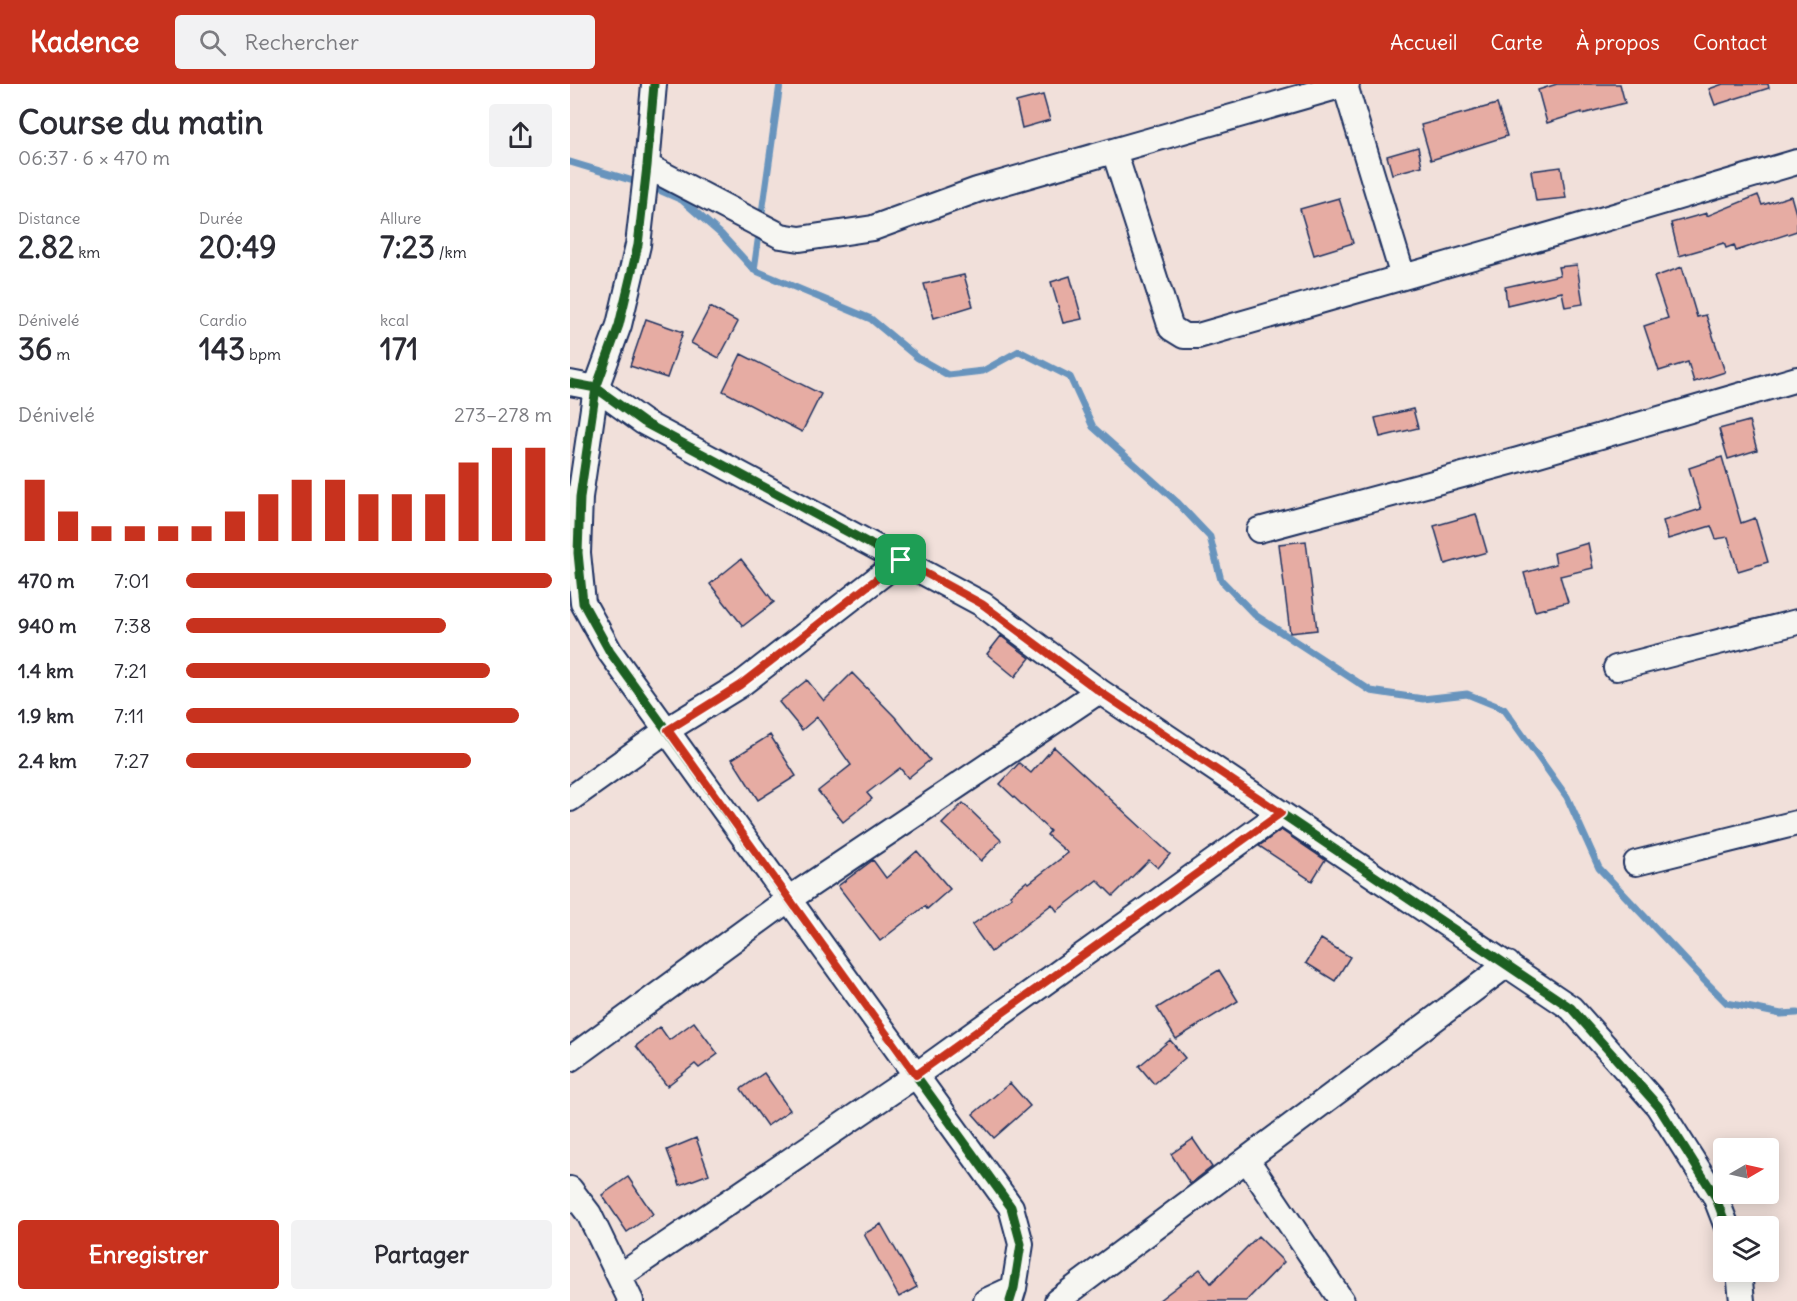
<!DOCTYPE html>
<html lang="fr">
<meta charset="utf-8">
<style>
body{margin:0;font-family:Delius,sans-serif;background:#f2f2f3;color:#2b2b33;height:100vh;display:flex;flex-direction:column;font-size:22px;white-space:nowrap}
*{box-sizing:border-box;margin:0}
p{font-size:20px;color:#7c7c81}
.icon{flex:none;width:33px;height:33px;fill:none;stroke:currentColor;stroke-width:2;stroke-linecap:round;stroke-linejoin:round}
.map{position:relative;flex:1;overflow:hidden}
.sheet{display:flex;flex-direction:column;background:#fff;width:570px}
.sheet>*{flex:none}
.needle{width:39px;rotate:81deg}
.tools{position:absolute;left:1143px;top:1054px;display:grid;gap:12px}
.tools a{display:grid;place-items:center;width:66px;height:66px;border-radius:6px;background:#fff;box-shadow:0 3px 15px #0003;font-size:30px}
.pin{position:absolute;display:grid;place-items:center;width:51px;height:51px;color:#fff;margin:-26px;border-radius:12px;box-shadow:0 3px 9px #0006}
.round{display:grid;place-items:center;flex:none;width:63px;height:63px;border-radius:6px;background:#f2f2f3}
.overview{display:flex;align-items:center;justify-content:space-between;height:102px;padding:0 18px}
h1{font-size:33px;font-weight:800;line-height:45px}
.stats{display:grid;grid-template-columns:repeat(3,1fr);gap:9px;height:102px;padding:6px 18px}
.stats div{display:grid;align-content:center}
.stats b{font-size:30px;font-weight:800}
.stats small{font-size:16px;font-weight:400}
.stats p{font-size:16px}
.chart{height:168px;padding:12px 18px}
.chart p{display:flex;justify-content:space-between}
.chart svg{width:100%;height:108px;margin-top:6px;stroke:#c8321e;stroke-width:6}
.button{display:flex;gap:12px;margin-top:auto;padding:12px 18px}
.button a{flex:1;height:69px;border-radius:6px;background:#c8321e;color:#fff;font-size:24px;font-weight:800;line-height:69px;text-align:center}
.button a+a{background:#f2f2f3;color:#2b2b33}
ul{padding:0 18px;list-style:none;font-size:20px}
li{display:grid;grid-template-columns:96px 72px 1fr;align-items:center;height:45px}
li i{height:15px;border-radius:8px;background:#c8321e}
header{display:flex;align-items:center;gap:36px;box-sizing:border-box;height:84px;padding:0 30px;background:#c8321e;color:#fff}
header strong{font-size:28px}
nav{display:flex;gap:33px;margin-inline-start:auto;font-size:21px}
.search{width:420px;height:54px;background:#f2f2f3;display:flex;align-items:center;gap:15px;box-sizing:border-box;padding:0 21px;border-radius:6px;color:#7c7c81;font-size:22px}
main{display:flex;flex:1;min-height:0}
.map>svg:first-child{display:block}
</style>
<header>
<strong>Kadence</strong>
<div class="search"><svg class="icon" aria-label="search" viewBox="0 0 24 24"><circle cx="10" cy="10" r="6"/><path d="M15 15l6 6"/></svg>Rechercher</div>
<nav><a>Accueil</a><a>Carte</a><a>À propos</a><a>Contact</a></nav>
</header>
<main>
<section class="sheet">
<div class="overview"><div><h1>Course du matin</h1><p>06:37 · 6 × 470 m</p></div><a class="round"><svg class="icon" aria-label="share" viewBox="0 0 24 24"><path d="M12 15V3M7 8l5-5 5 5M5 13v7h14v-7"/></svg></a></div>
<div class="stats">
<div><p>Distance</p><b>2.82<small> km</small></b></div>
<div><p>Durée</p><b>20:49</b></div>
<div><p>Allure</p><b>7:23<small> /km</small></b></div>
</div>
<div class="stats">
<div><p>Dénivelé</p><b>36<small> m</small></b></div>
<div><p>Cardio</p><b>143<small> bpm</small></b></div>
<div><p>kcal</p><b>171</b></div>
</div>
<div class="chart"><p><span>Dénivelé</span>273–278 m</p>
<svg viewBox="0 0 160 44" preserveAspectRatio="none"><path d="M5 44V19M15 44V32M25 44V38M35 44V38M45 44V38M55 44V38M65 44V32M75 44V25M85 44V19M95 44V19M105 44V25M115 44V25M125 44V25M135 44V12M145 44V6M155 44V6"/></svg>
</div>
<ul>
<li><b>470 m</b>7:01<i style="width:100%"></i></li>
<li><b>940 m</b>7:38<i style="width:71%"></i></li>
<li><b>1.4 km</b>7:21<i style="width:83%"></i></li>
<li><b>1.9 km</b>7:11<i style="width:91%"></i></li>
<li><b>2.4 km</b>7:27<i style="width:78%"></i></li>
</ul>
<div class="button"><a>Enregistrer</a><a>Partager</a></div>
</section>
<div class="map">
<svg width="1227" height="1217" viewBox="0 0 1227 1217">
<rect width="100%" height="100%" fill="#f1e0da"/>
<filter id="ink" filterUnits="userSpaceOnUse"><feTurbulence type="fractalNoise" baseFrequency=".0167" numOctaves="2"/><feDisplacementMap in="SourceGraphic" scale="12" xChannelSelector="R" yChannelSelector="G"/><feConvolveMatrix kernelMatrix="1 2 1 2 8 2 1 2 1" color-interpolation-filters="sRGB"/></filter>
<g filter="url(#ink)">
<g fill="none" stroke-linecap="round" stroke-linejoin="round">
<path stroke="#6894bd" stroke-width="7" d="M 0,78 L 70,99
M 80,102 L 112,116 L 152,151 L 184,186 L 301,235 L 348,274 L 378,291 L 413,287 L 449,267 L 500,293 L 523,343 L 607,418 L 640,453 L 651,496 L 685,531 L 801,607 L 853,615 L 897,610 L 934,625 L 997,713 L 1029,784 L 1135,897 L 1157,919 L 1211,930 L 1227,929
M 184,186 L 210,0"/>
</g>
<path fill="#e6aca3" stroke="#1b2f5e" stroke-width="1.5" d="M 987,0 L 1050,0 L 1055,19 L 1012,30 L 1012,28 L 977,39 L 968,6 Z
M 1153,0 L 1198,0 L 1199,4 L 1145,21 L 1139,5 Z
M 473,11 L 480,36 L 452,44 L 446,18 Z
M 927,20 L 937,52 L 861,76 L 851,41 Z
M 848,63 L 852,82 L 822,90 L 817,72 Z
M 991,83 L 996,114 L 966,117 L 961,87 Z
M 1188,111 L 1192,121 L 1221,112 L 1227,133 L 1227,147 L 1166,167 L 1164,161 L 1156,164 L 1154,159 L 1109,172 L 1101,139 L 1137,129 L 1137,132 Z
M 769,114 L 783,159 L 744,171 L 730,125 Z
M 1007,181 L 1013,220 L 995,223 L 992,208 L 937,221 L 935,203 L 990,191 L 988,183 Z
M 1112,183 L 1127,233 L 1136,231 L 1155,288 L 1124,298 L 1118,278 L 1089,287 L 1074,242 L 1098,234 L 1084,193 Z
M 394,191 L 403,222 L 364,234 L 354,200 Z
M 500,192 L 512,235 L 493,239 L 481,198 Z
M 140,223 L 168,238 L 149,274 L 121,259 Z
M 76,235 L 113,248 L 97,294 L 60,282 Z
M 171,270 L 251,310 L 232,348 L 153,307 Z
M 843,325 L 848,344 L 810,353 L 805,334 Z
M 1179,337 L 1187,366 L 1158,375 L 1149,345 Z
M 1152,373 L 1171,439 L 1185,434 L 1198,478 L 1168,487 L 1158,453 L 1146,455 L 1141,442 L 1098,455 L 1093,437 L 1131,425 L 1119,384 Z
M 906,430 L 917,468 L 875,480 L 864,442 Z
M 736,457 L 747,546 L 720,549 L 709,460 Z
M 1018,459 L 1023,484 L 990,492 L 998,518 L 965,527 L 954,489 L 986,480 L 984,469 Z
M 171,475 L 204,518 L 173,542 L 140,500 Z
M 431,552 L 460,574 L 445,593 L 417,570 Z
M 282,589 L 325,633 L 360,676 L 338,694 L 330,684 L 297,709 L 302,715 L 273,738 L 248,707 L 281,681 L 247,633 L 232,646 L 209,618 L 237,596 L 254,617 Z
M 200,651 L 226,692 L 188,716 L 162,675 Z
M 484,663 L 600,770 L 588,784 L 579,776 L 543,812 L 527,796 L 487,827 L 482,820 L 421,868 L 402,841 L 442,813 L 440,811 L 457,797 L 459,799 L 498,769 L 477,751 L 480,747 L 430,700 L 449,679 L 461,689 Z
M 393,719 L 431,756 L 411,777 L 372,740 Z
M 711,746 L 755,776 L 742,797 L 689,762 Z
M 347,767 L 380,805 L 357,825 L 355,822 L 310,857 L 268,802 L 303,776 L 316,794 Z
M 751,855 L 780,873 L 765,897 L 736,879 Z
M 649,886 L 668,917 L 606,955 L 587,924 Z
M 124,938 L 148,970 L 129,984 L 125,980 L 97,1002 L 66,962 L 90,943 L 99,956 Z
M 600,956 L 615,974 L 584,1000 L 569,982 Z
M 194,989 L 220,1026 L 197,1042 L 171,1005 Z
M 440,999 L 460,1022 L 424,1054 L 403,1030 Z
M 126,1054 L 139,1090 L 110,1101 L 97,1066 Z
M 623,1055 L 642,1083 L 620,1100 L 601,1070 Z
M 58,1093 L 83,1130 L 57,1148 L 32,1111 Z
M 311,1140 L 347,1203 L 329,1213 L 294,1150 Z
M 688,1152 L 714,1178 L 676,1217 L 588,1217 L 630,1185 L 641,1199 Z"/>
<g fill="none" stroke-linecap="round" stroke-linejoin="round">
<defs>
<path id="minor" d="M 84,0 L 77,82 L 68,161 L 49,241 L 26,304 L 10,413 L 8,469 L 13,519 L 40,568 L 441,1123 L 451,1160 L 444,1204 L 440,1217
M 775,1 L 833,193
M 544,67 L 601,244 L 614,252 L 628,252 L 997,146 L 1227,78
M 77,82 L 211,152 L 230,155 L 303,144 L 407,106 L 777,0
M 0,299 L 26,304 L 73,338 L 412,520 L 529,607 L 1001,924 L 1088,1022 L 1145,1112 L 1157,1143
M 689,446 L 948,376 L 1227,295
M 1046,584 L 1227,538
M 0,715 L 97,646 L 170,601 L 331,476
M 1066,779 L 1227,739
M 0,975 L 219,815 L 529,607
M 677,1076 L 772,1217
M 0,1105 L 19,1130 L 61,1217
M 1169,1188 L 1172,1217
M 50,1192 L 346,991 L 711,729
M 416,1217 L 444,1204
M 487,1217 L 938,880"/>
</defs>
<use href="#minor" stroke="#1b2f5e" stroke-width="28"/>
<use href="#minor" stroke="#f6f6f2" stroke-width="24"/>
<defs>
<path id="cycleway" d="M 84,0 L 77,82 L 68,161 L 49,241 L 26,304 L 10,413 L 8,469 L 13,519 L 40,568 L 441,1123 L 451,1160 L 444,1204 L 440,1217
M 0,299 L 26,304 L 73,338 L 412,520 L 529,607 L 1001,924 L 1088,1022 L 1145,1112 L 1157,1143"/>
</defs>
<use href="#cycleway" stroke="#f6f6f2" stroke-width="13"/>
<use href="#cycleway" stroke="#1b5e20" stroke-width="9"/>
</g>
</g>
<g fill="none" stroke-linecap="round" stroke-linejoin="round" filter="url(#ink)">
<defs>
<path id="route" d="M 331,476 L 412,520 L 529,607 L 711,729 L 346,991 L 98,646 L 170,601 Z"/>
</defs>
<use href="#route" stroke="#fff" stroke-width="12"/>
<use href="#route" stroke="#c8321e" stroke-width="8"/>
</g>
</svg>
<div class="tools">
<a><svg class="needle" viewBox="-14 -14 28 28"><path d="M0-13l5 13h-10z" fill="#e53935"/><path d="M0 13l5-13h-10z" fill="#7c7c81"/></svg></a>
<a><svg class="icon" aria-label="layers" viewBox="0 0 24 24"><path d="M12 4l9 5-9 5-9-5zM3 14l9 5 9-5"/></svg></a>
</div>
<div class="pin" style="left:331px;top:476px;background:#1e9e55"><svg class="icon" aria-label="arrive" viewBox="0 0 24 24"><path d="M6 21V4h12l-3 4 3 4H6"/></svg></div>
</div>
</main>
